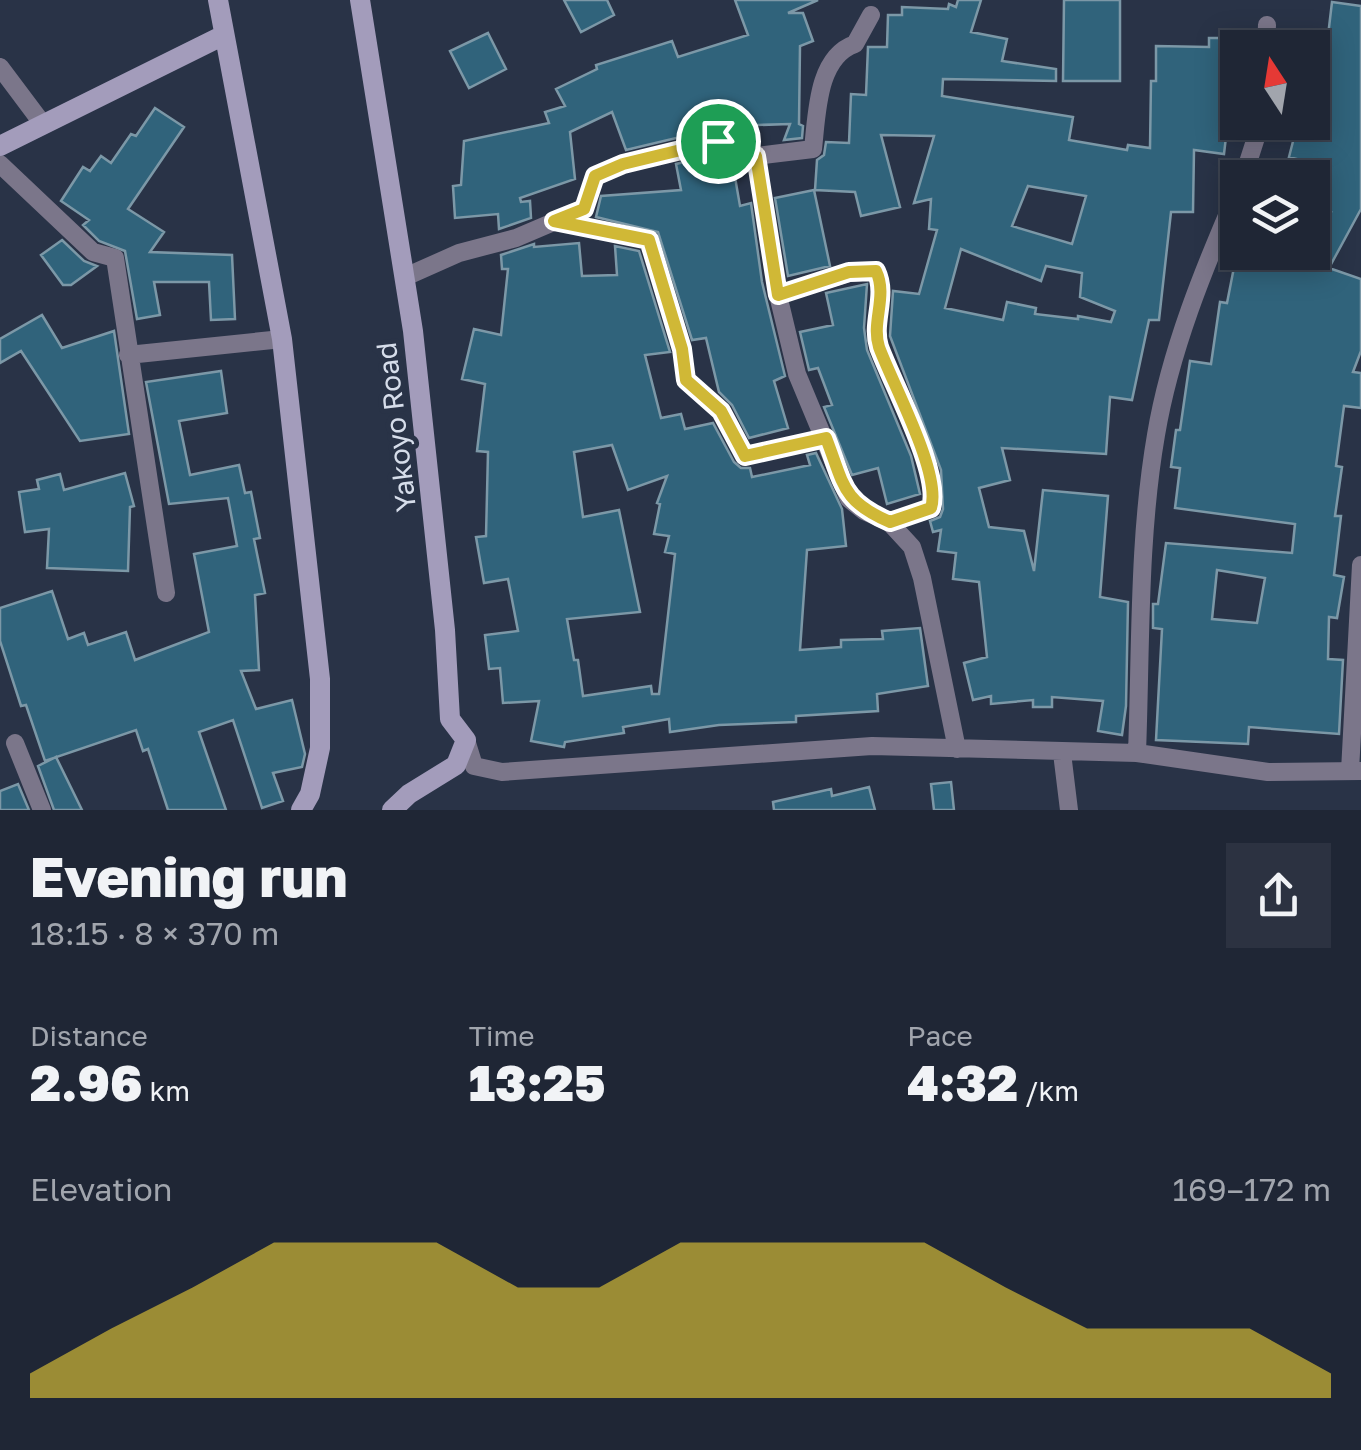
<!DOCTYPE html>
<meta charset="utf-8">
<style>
body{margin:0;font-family:"Golos Text",sans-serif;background:#2c3241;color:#f1f3f6;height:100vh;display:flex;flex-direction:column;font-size:38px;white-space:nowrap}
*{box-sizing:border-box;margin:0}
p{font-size:32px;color:#a1a5ad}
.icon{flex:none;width:55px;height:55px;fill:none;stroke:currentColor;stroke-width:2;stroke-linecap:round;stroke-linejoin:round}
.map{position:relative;height:810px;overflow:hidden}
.side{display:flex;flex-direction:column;background:#1f2635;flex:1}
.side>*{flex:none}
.needle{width:65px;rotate:348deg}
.fabs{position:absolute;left:1220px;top:30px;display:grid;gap:20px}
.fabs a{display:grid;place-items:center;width:110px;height:110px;border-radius:0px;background:#1f2635;box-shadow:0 5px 25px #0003,0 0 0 2px #3c4350;font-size:50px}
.pin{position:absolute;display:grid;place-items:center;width:85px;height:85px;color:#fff;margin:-42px;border:5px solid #fff;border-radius:50%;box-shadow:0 2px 10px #0007}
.round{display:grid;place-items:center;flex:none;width:105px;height:105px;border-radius:0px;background:#2c3241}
.overview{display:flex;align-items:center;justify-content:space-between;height:170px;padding:0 30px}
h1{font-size:55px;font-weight:800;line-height:75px}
.metrics{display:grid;grid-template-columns:repeat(3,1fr);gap:15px;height:170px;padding:10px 30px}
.metrics div{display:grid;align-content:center}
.metrics b{font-size:50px;font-weight:800}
.metrics small{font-size:28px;font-weight:400}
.metrics p{font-size:28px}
.chart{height:280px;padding:20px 30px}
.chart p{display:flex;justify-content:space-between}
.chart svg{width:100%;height:180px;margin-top:10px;fill:#d0b836;opacity:.7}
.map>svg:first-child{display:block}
</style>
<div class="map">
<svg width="1361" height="810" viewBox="0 0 1361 810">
<rect width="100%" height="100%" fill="#293347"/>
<path fill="#30637b" stroke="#7c98a7" stroke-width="2.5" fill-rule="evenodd" d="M 564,0 L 607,0 L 614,15 L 581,32 Z
M 735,0 L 818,0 L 788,13 L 803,13 L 813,41 L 800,46 L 799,124 L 803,126 L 802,138 L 784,140 L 790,124 L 726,126 L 727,131 L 714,129 L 626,150 L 612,112 L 570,132 L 575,179 L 520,198 L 521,202 L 530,201 L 531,218 L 499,229 L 498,214 L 455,218 L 453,186 L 461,185 L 464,141 L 549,123 L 545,112 L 565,106 L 556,89 L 597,69 L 596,65 L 672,41 L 678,57 L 748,35 Z
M 958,0 L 981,0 L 971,32 L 1007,39 L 1002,61 L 1056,69 L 1056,81 L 943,79 L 942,96 L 1073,117 L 1069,140 L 1127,150 L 1128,145 L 1150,148 L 1151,81 L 1156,81 L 1156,46 L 1209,47 L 1209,38 L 1238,38 L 1237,120 L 1228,120 L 1224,154 L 1194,150 L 1193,212 L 1171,212 L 1159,320 L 1149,320 L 1132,400 L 1110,397 L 1106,454 L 1002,448 L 1010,480 L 979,488 L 989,527 L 1024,531 L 1034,571 L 1043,490 L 1108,496 L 1100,597 L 1128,602 L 1126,706 L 1122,735 L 1098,731 L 1103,701 L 1052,697 L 1052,707 L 1033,707 L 1033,700 L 991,704 L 991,696 L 973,700 L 964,663 L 987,657 L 979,582 L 953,579 L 956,553 L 938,551 L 941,530 L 933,532 L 930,521 L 940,517 L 943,509 L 941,470 L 890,336 L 893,291 L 919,294 L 937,230 L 929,229 L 931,199 L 914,203 L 934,136 L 881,135 L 900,207 L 861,216 L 855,192 L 815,190 L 817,160 L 824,155 L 826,142 L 849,143 L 851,94 L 866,95 L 868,47 L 887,47 L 888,15 L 902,15 L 902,7 L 948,9 L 949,4 L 956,7 ZM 1028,186 L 1086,196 L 1072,244 L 1012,226 ZM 961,249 L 1041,281 L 1046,266 L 1082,273 L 1080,297 L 1115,311 L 1111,322 L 1078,316 L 1078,319 L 1035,314 L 1036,308 L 1007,302 L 1003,320 L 945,308 Z
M 1064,0 L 1120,0 L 1120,81 L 1063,81 Z
M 1332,2 L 1361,6 L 1361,209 L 1329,268 L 1361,279 L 1361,351 L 1353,372 L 1361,373 L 1361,408 L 1344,406 L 1336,466 L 1342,467 L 1335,516 L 1341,516 L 1334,575 L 1344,577 L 1337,618 L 1329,617 L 1328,659 L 1343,660 L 1339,734 L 1249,727 L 1248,744 L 1156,740 L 1162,629 L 1153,628 L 1153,604 L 1158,604 L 1166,543 L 1292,553 L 1295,524 L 1175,508 L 1180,468 L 1171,467 L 1176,430 L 1180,430 L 1190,361 L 1211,364 L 1220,302 L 1227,303 L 1237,252 L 1312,252 L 1312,246 L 1331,212 L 1312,204 L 1312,196 L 1327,167 L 1289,157 L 1298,122 L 1312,122 L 1312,33 L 1328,36 ZM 1217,570 L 1265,578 L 1257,623 L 1212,619 Z
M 488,33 L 506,69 L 469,88 L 450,51 Z
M 155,108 L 184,127 L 128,209 L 164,232 L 150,252 L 232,255 L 235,319 L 211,320 L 209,282 L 154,282 L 160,315 L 137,319 L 125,251 L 99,241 L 83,225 L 89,220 L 61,201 L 83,167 L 90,171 L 101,156 L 111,163 L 131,134 L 136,136 Z
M 716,154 L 732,160 L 740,206 L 751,203 L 762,282 L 785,376 L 774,381 L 788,428 L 749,438 L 732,405 L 719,392 L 706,338 L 692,340 L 658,232 L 596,217 L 601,196 L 681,190 L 676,164 Z
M 814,190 L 830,266 L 788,276 L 775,198 Z
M 62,240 L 84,261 L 97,266 L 71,285 L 63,285 L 41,255 Z
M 579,243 L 582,276 L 617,275 L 615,246 L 639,251 L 670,352 L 645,355 L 661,418 L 681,414 L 685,429 L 713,423 L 734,462 L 741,468 L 750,468 L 752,477 L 810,465 L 807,455 L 816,453 L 842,509 L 846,546 L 807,550 L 800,650 L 841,647 L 841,640 L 883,639 L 882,631 L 920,628 L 928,686 L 877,694 L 878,711 L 796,716 L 796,722 L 719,725 L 670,732 L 669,719 L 623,727 L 624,733 L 565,742 L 564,747 L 531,741 L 539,701 L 503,703 L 500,668 L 489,669 L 485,635 L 518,631 L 508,579 L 484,583 L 476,537 L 486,536 L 488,452 L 477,451 L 485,384 L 462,379 L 474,329 L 501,335 L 508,269 L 502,269 L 501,255 L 534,244 L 534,247 ZM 612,445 L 628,490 L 667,476 L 657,503 L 660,504 L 654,534 L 669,536 L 665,552 L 675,554 L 659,694 L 652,694 L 651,686 L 583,696 L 578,660 L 574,660 L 567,619 L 640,612 L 619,510 L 583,517 L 574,452 Z
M 867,284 L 864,328 L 867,350 L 911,456 L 920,494 L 887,504 L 878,468 L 852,475 L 824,407 L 832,405 L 818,368 L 809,370 L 800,332 L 833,325 L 826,293 Z
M 42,315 L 62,348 L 114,331 L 129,434 L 80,441 L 21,351 L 0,363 L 0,339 Z
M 221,371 L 227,413 L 179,421 L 190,475 L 239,465 L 245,493 L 251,492 L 260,538 L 254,539 L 265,593 L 255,595 L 259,670 L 241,671 L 256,709 L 292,700 L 305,754 L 302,767 L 273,773 L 283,801 L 262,808 L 233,720 L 199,732 L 226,810 L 168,810 L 148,749 L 143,751 L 136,730 L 45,761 L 26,705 L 21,706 L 0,641 L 0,608 L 52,591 L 68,639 L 84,633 L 88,645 L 126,632 L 135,660 L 209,632 L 194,554 L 237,546 L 228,498 L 169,504 L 146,382 Z
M 125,473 L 134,506 L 130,507 L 128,571 L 47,568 L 49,529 L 25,532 L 19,492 L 39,489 L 37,480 L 60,474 L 64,490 Z
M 56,757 L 82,810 L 54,810 L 38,766 Z
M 951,782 L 954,810 L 934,810 L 931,784 Z
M 18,784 L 29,810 L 0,810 L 0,791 Z
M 869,787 L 875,810 L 774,810 L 773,802 L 831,789 L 832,796 Z"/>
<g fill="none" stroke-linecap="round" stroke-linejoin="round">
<path stroke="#7b768a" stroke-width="18" d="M 1266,48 L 1267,25
M 0,67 L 42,123
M 756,156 L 778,295 L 797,374 L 849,499 L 864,511 L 889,522 L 912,547 L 922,578 L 957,749
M 0,164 L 93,252 L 115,258 L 166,593
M 1243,178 L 1261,122
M 554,221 L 649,240 L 682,349 L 686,380 L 721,411 L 745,456 L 826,438
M 405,277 L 459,253 L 516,238 L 584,209 L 595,176 L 623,164 L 717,141 L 756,156 L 813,149 C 817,114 817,57 855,44 L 871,15
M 778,295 L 849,273 L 876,271 C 888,296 871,322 879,347 C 892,383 942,475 931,508 L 889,522
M 128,355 L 282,339
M 466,740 L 474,766 L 502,772 L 872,746 L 1137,753 L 1268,772 L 1361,771
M 15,743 L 42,810
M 1062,753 L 1069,810
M 1137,753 C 1141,648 1138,539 1156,435 C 1170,351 1204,268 1238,190
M 1350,771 L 1361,565"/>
<path stroke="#a39cbb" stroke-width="20" d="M 218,0 L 282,339 L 320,679 L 320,748 L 310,794 L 301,810
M 360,0 L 413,331 L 445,630 L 450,719 L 466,740 L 456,765 L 409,794 L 392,810
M 0,146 L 224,35"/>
</g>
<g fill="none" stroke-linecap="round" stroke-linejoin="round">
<defs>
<path id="route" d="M 718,141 L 756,156 L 778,295 L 849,272 L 876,271 C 888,296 871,322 879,347 C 892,383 942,474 931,508 L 890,522 C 841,501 844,484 826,438 L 745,456 L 721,411 L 686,380 L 682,349 L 649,240 L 554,221 L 584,209 L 595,176 L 623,164 Z"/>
</defs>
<use href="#route" stroke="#fff" stroke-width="20"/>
<use href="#route" stroke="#d0b836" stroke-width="12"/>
</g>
<g text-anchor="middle" stroke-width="10" stroke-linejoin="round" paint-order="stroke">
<g font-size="28" fill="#d6ddea" stroke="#293347">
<text transform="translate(396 427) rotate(-97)" y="10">Yakoyo Road</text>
</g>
</g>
</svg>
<div class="fabs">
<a><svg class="needle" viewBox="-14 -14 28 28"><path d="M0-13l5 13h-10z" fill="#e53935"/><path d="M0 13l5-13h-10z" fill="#a1a5ad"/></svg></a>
<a><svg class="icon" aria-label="layers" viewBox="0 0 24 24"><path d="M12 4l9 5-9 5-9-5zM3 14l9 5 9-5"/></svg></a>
</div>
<div class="pin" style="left:718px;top:141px;background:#1e9e55"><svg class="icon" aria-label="arrive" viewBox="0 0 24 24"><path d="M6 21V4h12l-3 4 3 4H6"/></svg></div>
</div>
<section class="side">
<div class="overview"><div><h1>Evening run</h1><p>18:15 · 8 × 370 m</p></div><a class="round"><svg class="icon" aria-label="share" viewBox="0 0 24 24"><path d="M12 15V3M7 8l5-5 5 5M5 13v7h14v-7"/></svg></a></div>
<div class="metrics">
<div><p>Distance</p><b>2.96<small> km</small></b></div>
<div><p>Time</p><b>13:25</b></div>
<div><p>Pace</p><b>4:32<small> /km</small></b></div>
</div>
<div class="chart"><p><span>Elevation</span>169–172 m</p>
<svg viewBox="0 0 160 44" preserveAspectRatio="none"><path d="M0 44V38L10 27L20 17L30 6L40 6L50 6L60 17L70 17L80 6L90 6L100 6L110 6L120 17L130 27L140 27L150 27L160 38V44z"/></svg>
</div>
</section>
